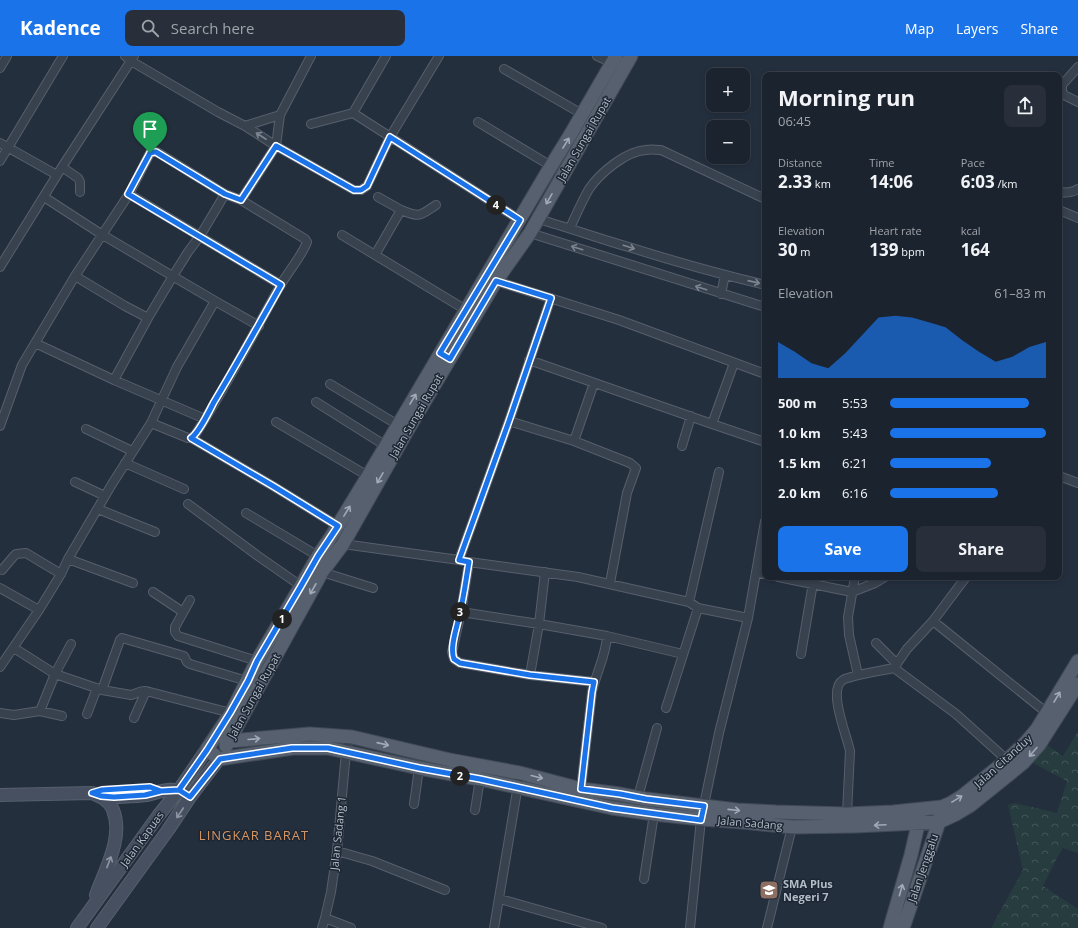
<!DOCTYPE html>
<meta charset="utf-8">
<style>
body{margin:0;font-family:"Open Sans",sans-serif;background:#282f3a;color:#f1f3f6;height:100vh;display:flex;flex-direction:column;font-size:15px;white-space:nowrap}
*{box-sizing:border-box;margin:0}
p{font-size:13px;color:#a0a4aa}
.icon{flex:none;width:22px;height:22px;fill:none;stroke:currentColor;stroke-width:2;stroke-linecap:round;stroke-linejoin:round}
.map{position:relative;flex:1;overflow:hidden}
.drawer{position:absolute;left:762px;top:16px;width:300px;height:508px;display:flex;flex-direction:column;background:#1b232e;border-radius:8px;box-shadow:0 2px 6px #0003,0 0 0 1px #39404a}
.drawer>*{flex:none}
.controls{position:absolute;left:706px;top:12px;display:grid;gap:8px}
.controls a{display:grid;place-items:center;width:44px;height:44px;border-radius:8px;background:#1b232e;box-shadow:0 2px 6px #0003,0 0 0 1px #39404a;font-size:20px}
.pin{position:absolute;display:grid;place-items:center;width:34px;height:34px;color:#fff;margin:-41px -17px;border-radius:50% 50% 50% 0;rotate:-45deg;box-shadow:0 0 4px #0007}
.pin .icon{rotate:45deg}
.km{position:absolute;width:20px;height:20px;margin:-10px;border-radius:50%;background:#222;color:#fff;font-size:11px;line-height:20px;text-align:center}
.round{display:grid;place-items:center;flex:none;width:42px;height:42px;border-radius:8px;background:#282f3a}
.headline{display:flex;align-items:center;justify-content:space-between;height:68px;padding:0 16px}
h1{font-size:22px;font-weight:700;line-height:30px}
.figures{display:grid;grid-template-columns:repeat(3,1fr);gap:6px;height:68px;padding:4px 16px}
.figures div{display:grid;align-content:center}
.figures b{font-size:17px;font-weight:700}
.figures small{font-size:11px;font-weight:400}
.figures p{font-size:11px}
.chart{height:112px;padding:8px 16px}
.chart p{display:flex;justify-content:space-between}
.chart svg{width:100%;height:72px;margin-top:4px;fill:#1a73e8;opacity:.7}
.action{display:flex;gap:8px;margin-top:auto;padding:8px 16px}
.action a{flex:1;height:46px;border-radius:8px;background:#1a73e8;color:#fff;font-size:16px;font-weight:700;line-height:46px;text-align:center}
.action a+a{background:#282f3a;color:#f1f3f6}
ul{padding:0 16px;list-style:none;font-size:13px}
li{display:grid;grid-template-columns:64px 48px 1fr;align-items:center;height:30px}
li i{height:10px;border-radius:5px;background:#1a73e8}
header{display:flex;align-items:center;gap:24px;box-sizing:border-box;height:56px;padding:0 20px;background:#1a73e8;color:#fff}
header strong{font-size:19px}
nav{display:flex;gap:22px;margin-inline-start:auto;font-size:14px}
.search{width:280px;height:36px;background:#282f3a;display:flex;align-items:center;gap:10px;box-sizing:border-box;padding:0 14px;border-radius:8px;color:#a0a4aa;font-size:15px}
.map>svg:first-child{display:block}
</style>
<header>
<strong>Kadence</strong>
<div class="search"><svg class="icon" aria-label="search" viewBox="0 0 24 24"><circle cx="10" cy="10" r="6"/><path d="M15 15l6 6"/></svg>Search here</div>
<nav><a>Map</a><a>Layers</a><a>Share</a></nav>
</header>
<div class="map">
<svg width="1078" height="872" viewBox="0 0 1078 872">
<defs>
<pattern id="park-crowns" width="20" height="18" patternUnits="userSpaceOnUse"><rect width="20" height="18" fill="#263c3f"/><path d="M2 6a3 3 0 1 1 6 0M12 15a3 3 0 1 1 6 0" fill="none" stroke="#435659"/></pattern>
</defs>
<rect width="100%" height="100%" fill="#242f3e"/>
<path fill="url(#park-crowns)" d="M 1078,675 L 1078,797 L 1063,792 L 1058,800 L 1043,830 L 1078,853 L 1078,872 L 975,872 L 991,872 L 1023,814 L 1008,749 L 1015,747 L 1057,757 L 1067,725 L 1029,705 L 1044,687 L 1063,700 Z"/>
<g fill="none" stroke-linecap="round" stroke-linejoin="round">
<defs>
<path id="street" d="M 125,0 L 131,5 L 218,56 L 245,70 L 276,90 L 354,134 L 361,134 L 367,130 L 390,81 L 439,0
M 597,0 L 612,7
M 1078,11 L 1062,29 L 1062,35 L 1064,39 L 1078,46
M 0,12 L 7,0
M 504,13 L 582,58
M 353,57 L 520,164
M 478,66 L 551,110
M 311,68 L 353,57 L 386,0
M 245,70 L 280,59
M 0,87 L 57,119
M 0,105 L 63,0
M 62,111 L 78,122 L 80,126 L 80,136
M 1059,136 C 1066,137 1072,137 1078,133
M 129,138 L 281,229
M 44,141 L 101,178 L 215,245 L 259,270
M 241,144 L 276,90 L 280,59 L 311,0
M 401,154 C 421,162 419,160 436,149
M 1059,154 L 1078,162
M 538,163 C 570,172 600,183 632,192 C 676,206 720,218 765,229
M 570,172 C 576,159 582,145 589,133 C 600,117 626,95 646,94 C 651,93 656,94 661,94 L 765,143
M 530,177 L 765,251
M 342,179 L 466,254
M 375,199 L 401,154 L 378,141
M 0,211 L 62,111 L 134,0
M 75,220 L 125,250 L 148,262
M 496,225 L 619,264 L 765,318
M 721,238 L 725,219
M 35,287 L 114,324 L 205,363
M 529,304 L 712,368 L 734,307
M 114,324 L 148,262 L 173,220 L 188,196 L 200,180 L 225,138
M 330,328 L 398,369
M 316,346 L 386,390
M 509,365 L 574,385 L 630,407 L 636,412 L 627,437 L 610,527
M 276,366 L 368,420
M 712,368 L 765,386
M 0,370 L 22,309 L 75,220 L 129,138 L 150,97 L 154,96 L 157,96 L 225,138 L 241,144 L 305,183 L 307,186 C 302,200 287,217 280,230 C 252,280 226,331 195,379 L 191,382 L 188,382 L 151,367
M 86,373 L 132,395
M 191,382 L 273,430 L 338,470
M 574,385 L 594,327
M 682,390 L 691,360
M 125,407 L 184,433
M 1059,420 L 1078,427
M 75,426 L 105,440
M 188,448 L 258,500 L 301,530
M 98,453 L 155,476
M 246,457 L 318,500
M 331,481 L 343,488 L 459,504 L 469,506 L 578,521 L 689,546 L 698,552 L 748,562
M 68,503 L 133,527
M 459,504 L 509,365 L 551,242
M 469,506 L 461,556 L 452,596 L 454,603 L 460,607 L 530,619 L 594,626
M 2,514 L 13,501 L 16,498 L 26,497 L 61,518
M 322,516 L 373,532
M 756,516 L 765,518
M 778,521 L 852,536 L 875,527 L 885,521
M 855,521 L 848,561 L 849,579 L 858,619
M 0,532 L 39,554
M 153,536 L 183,556
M 190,544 L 175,571 L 175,576 L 178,580 L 257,605
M 689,546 L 719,416
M 461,556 L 539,568 L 607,580 L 683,598
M 933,565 L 1047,657
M 876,587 L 897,608
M 14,592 L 55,618 L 102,634 L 131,639 C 137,638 139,634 146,635 L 231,657
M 801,598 L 814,521
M 0,611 L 39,554 L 61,518 L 68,503 L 112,428 L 151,367 L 177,311 L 215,245
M 894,612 L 907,593 L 933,565 L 966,521
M 530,619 L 539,568 L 545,516
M 102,634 L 120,584 L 122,582 L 184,600 L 187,606 L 190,608 L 247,625
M 666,652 L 698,552
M 40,655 L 55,618 L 71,588
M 0,657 L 14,659 L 40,655 L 62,660
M 87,658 L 97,632
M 134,662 L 146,635
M 581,733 L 592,636 C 596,617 606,600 607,580
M 638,741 L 657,672
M 414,748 L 419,712
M 475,754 L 480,723
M 847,758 L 850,695 C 847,680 827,633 843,624 C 845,622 849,622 851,621 C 865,617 880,615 894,612 L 956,658 L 1007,704
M 337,795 L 372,805 L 445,834
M 644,823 L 654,758
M 500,843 L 602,872
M 325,862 L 351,872
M 322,872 L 325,862 L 331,836 L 337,795 L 346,696 L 349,681
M 494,872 L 520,717
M 690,872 L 701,763 L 719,677 L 748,562 L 765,465
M 767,872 L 792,771"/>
<path id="secondary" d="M 0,739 L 92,737 C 95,738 98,740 101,741 C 109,742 138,740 146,739 C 157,737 172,730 183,736
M 96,839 C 105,814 124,781 113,754 C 111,748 106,744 101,741
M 77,872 L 158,760 L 179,734 L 207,693
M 97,872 L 168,774 L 190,741 L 219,703"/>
<path id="primary" d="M 616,0 L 569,81 L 551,110 L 368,420 L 331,481 L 318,500 L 301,530 L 257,605 L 231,657 L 207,693 L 219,703 L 293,692 L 328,692 L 419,712 L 480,723 L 612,752 L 654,758 L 701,763 L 743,766 L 792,771 L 855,770 L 939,766 L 956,758 L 971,749 L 1023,707 L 1039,689 L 1078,628
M 217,678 L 229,685 L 310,678 L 352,681 L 450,704 L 520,717 L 581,733 L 620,738 L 646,743 L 737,754 L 776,756 L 847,758 L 893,756 L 942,751 L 951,747 L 961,741 L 1007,704 L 1026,686 L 1037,673 L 1078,605
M 226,690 L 322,516 L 343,488 L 407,375 L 496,225 L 530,177 L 538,163 L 631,0
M 890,872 L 911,799 L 920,760
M 903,872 L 939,766 L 940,759"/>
</defs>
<use href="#street" stroke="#565f6c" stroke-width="10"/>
<use href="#secondary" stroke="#565f6c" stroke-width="14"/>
<use href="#primary" stroke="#414a57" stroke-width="15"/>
<use href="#street" stroke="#38414e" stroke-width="8"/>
<use href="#secondary" stroke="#465061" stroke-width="12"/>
<use href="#primary" stroke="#56606e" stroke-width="13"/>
</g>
<defs><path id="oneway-shaft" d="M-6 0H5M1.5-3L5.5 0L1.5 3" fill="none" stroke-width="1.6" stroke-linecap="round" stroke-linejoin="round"/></defs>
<g stroke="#7c8592">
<use href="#oneway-shaft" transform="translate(261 80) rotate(-147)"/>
<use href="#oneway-shaft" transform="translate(629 191) rotate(18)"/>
<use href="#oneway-shaft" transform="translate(577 192) rotate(-162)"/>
<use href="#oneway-shaft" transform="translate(754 226) rotate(13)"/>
<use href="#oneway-shaft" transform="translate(701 232) rotate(-162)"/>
</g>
<g stroke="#a1aab7">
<use href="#oneway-shaft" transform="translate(566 87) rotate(-58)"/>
<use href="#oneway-shaft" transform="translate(549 143) rotate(120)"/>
<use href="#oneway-shaft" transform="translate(413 343) rotate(-59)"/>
<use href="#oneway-shaft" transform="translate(380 422) rotate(120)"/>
<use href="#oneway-shaft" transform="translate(347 455) rotate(-58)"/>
<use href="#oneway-shaft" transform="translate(313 533) rotate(119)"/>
<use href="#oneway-shaft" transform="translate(1057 641) rotate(-59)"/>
<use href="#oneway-shaft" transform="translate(254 683) rotate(-5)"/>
<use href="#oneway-shaft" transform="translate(383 688) rotate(13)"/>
<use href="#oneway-shaft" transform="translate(1033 696) rotate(131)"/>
<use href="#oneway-shaft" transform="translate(537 721) rotate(14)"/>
<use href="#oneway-shaft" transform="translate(957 743) rotate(-31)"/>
<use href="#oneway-shaft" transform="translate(734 754) rotate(6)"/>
<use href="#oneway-shaft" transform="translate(880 769) rotate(177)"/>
<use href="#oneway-shaft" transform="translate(901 834) rotate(-74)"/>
</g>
<g stroke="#8e96a5">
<use href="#oneway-shaft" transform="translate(180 757) rotate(124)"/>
<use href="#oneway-shaft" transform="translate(109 806) rotate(-69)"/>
</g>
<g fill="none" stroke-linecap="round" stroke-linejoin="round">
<defs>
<path id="route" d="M 150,97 L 128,138 L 281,229 C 259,268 237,308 214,346 C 209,355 199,377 191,382 L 273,430 L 338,470 L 318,500 L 301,530 L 257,605 L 248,625 L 230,657 L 207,694 L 179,734 L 161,735 L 145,739 L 114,741 L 101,740 L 92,737 L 102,734 L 150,731 L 161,735 L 179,734 L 190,741 L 220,703 L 292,692 L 328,692 L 419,712 L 480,723 L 612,752 L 701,764 L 704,750 L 646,743 L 620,738 L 581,733 L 592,636 L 594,626 L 530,619 L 460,607 L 454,603 C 449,591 458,569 460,556 C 464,540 466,523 469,506 L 459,504 L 509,365 L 551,242 L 496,225 L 450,303 L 440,297 L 520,164 L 390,81 L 367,130 L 361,134 L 354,134 L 276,90 L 241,144 L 225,138 L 156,96 L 154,96 L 150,97"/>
</defs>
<use href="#route" stroke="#fff" stroke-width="8"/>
<use href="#route" stroke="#1a73e8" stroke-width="5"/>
</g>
<defs>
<symbol id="school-square" viewBox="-11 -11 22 22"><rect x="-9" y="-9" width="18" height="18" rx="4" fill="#8d6e63" stroke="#1d2633"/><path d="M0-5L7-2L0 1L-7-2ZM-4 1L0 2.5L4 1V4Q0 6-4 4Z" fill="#fff"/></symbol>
</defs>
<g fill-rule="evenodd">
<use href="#school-square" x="758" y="823" width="22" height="22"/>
</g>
<g text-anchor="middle" stroke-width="3" stroke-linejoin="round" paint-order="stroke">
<g font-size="11" fill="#b4bcc9" stroke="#1d2633">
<text transform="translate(584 83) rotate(-60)" y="4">Jalan Sungai Rupat</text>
<text transform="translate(416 360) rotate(-60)" y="4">Jalan Sungai Rupat</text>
<text transform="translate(254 640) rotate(-61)" y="4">Jalan Sungai Rupat</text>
<text transform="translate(1003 705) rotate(-42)" y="4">Jalan Citanduy</text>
<text transform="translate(750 767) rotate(5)" y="4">Jalan Sadang</text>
<text transform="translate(338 777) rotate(-84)" y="4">Jalan Sadang 1</text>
<text transform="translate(142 783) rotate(-54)" y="4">Jalan Kapuas</text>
<text transform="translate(923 812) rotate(-71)" y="4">Jalan Jenggalu</text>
</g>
<g font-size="11" font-weight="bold" fill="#b4bcc9" stroke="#1d2633" text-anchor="start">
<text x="783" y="832">SMA Plus<tspan x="783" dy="13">Negeri 7</tspan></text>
</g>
<g font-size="13" letter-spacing="1" fill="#d59563" stroke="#1d2633">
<text x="254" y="784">LINGKAR BARAT</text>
</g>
</g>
</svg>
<div class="controls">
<a>+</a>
<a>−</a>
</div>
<div class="pin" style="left:150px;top:97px;background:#1e9e55"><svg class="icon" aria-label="arrive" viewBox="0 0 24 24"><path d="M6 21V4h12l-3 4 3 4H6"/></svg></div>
<b class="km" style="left:282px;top:563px">1</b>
<b class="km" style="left:460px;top:720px">2</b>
<b class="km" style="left:460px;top:556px">3</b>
<b class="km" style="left:496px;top:149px">4</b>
<section class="drawer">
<div class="headline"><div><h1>Morning run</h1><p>06:45</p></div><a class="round"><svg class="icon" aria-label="share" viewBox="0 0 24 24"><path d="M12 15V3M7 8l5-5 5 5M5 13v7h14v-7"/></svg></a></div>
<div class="figures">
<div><p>Distance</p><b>2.33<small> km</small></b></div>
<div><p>Time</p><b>14:06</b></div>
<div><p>Pace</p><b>6:03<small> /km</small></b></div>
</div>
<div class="figures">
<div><p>Elevation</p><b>30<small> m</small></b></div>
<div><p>Heart rate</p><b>139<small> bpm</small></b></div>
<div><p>kcal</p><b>164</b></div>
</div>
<div class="chart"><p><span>Elevation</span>61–83 m</p>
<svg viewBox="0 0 160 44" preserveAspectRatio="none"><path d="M0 44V22L10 28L20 35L30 38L40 29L50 18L60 7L70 6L80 7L90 10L100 13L110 21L120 28L130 34L140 31L150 25L160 22V44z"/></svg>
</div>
<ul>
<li><b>500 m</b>5:53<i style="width:89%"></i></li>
<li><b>1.0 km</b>5:43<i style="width:100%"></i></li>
<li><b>1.5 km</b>6:21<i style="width:65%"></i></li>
<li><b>2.0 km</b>6:16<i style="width:69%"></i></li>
</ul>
<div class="action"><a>Save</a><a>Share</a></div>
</section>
</div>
